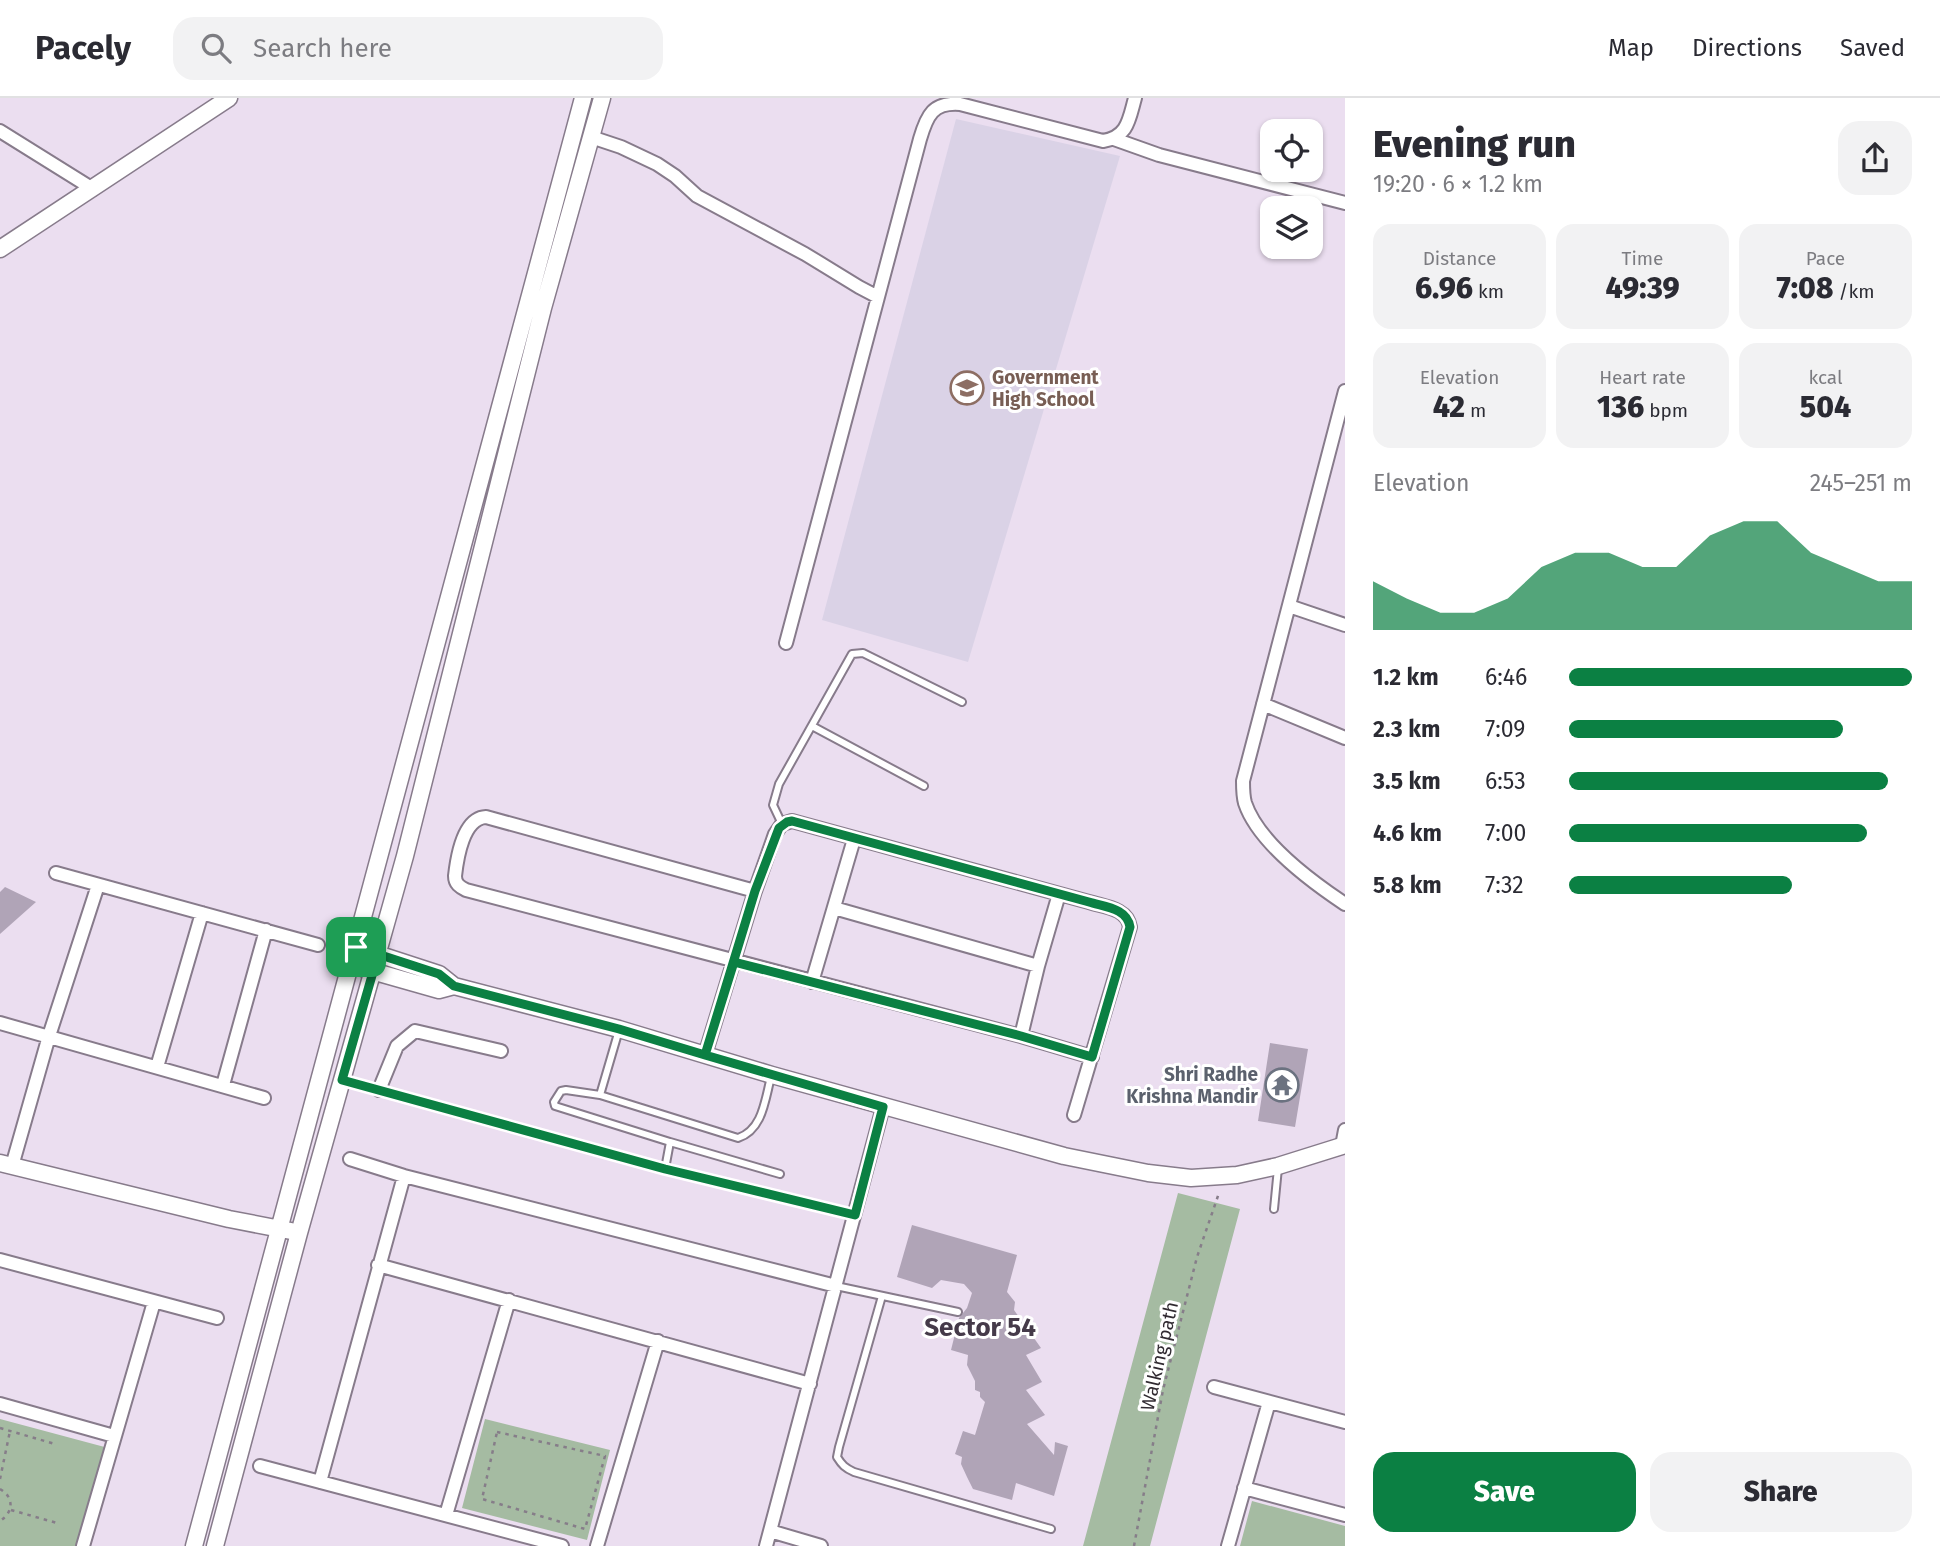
<!DOCTYPE html>
<meta charset="utf-8">
<style>
body{margin:0;font-family:"Fira Sans",sans-serif;background:#f2f2f3;color:#2b2b33;height:100vh;display:flex;flex-direction:column;font-size:26px;white-space:nowrap}
*{box-sizing:border-box;margin:0}
p{font-size:23px;color:#7c7c81}
.icon{flex:none;width:38px;height:38px;fill:none;stroke:currentColor;stroke-width:2;stroke-linecap:round;stroke-linejoin:round}
.map{position:relative;flex:1;overflow:hidden}
.side{display:flex;flex-direction:column;background:#fff;width:595px}
.side>*{flex:none}
.tools{position:absolute;left:1260px;top:21px;display:grid;gap:14px}
.tools a{display:grid;place-items:center;width:63px;height:63px;border-radius:14px;background:#fff;box-shadow:0 2px 5px #0004;font-size:35px}
.pin{position:absolute;display:grid;place-items:center;width:60px;height:60px;color:#fff;margin:-30px;border-radius:14px;box-shadow:0 4px 10px #0006}
.round{display:grid;place-items:center;flex:none;width:74px;height:74px;border-radius:21px;background:#f2f2f3}
.headline{display:flex;align-items:center;justify-content:space-between;height:119px;padding:0 28px}
h1{font-size:38px;font-weight:800;line-height:52px}
.stats{display:grid;grid-template-columns:repeat(3,1fr);gap:10px;height:119px;padding:7px 28px}
.stats div{display:grid;align-content:center;border-radius:18px;background:#f2f2f3;text-align:center}
.stats b{font-size:30px;font-weight:800}
.stats small{font-size:19px;font-weight:400}
.stats p{font-size:19px}
.chart{height:196px;padding:14px 28px}
.chart p{display:flex;justify-content:space-between}
.chart svg{width:100%;height:126px;margin-top:7px;fill:#0b8043;opacity:.7}
.action{display:flex;gap:14px;margin-top:auto;padding:14px 28px}
.action a{flex:1;height:80px;border-radius:21px;background:#0b8043;color:#fff;font-size:28px;font-weight:800;line-height:80px;text-align:center}
.action a+a{background:#f2f2f3;color:#2b2b33}
ul{padding:0 28px;list-style:none;font-size:23px}
li{display:grid;grid-template-columns:112px 84px 1fr;align-items:center;height:52px}
li i{height:18px;border-radius:9px;background:#0b8043}
header{display:flex;align-items:center;gap:42px;box-sizing:border-box;height:98px;padding:0 35px;background:#fff;border-bottom:2px solid #e1e1e2}
header strong{font-size:33px}
nav{display:flex;gap:38px;margin-inline-start:auto;font-size:24px}
.search{width:490px;height:63px;background:#f2f2f3;display:flex;align-items:center;gap:18px;box-sizing:border-box;padding:0 24px;border-radius:21px;color:#7c7c81;font-size:26px}
main{display:flex;flex:1;min-height:0}
.map>svg:first-child{display:block}
</style>
<header>
<strong>Pacely</strong>
<div class="search"><svg class="icon" aria-label="search" viewBox="0 0 24 24"><circle cx="10" cy="10" r="6"/><path d="M15 15l6 6"/></svg>Search here</div>
<nav><a>Map</a><a>Directions</a><a>Saved</a></nav>
</header>
<main>
<div class="map">
<svg width="1345" height="1448" viewBox="0 0 1345 1448">
<rect width="100%" height="100%" fill="#ebdef0"/>
<path fill="#dad2e6" d="M 956,21 L 1120,58 L 968,564 L 822,522 Z"/>
<path fill="#a5bba2" d="M 1178,1095 L 1240,1111 L 1150,1448 L 1083,1448 Z
M 0,1321 L 112,1351 L 86,1448 L 0,1448 Z
M 485,1321 L 610,1352 L 587,1442 L 462,1410 Z
M 1252,1403 L 1345,1428 L 1345,1448 L 1240,1448 Z"/>
<path fill="#b0a4b7" d="M 5,789 L 36,804 L 0,836 L 0,794 Z
M 1270,945 L 1308,951 L 1295,1029 L 1258,1023 Z
M 912,1127 L 1017,1157 L 1007,1194 L 1015,1204 L 1014,1212 L 1041,1250 L 1026,1257 L 1042,1284 L 1026,1292 L 1045,1317 L 1027,1326 L 1054,1357 L 1055,1344 L 1068,1348 L 1054,1398 L 1016,1385 L 1012,1402 L 973,1391 L 967,1379 L 961,1366 L 962,1359 L 955,1356 L 963,1333 L 975,1337 L 985,1304 L 980,1299 L 980,1294 L 975,1292 L 975,1283 L 967,1267 L 968,1257 L 951,1252 L 959,1220 L 967,1210 L 972,1195 L 964,1186 L 941,1182 L 932,1190 L 897,1179 Z"/>
<g fill="none" stroke-linecap="round" stroke-linejoin="round">
<defs>
<path id="lane" d="M 812,628 L 924,688
M 782,726 L 773,707 L 779,686 L 852,556 L 863,555 L 962,604
M 619,932 L 600,997 L 566,992 L 561,993 L 554,1004 L 555,1008 L 670,1044
M 344,983 L 665,1071 L 854,1117
M 600,997 L 738,1040 C 763,1032 765,1001 771,979
M 665,1071 L 670,1044 L 780,1076
M 1274,1111 L 1278,1070
M 836,1188 L 958,1214
M 882,1198 L 839,1349 L 837,1359 C 842,1367 845,1370 854,1374 L 1051,1431"/>
<path id="street" d="M 0,33 L 93,91
M 591,39 L 621,49 L 657,66 L 675,78 L 697,98 L 805,156 L 859,189 L 878,199
M 1114,41 L 1159,57 L 1345,105
M 1345,293 L 1243,683 C 1243,691 1243,698 1245,705 C 1258,744 1312,784 1345,806
M 1289,508 L 1345,527
M 786,545 L 920,41 C 927,17 933,4 960,6 L 1103,43 C 1128,39 1129,21 1135,0
M 1263,606 L 1345,640
M 56,775 L 318,847
M 755,793 L 486,719 C 463,720 457,760 455,778 C 455,786 460,789 466,792 L 1021,938 L 1092,959
M 834,810 L 1038,868
M 812,884 L 854,741
M 0,925 L 264,1000
M 1021,938 L 1038,868 L 1059,796
M 705,957 L 755,793 L 775,736 L 782,726 L 792,723 L 1089,804 C 1105,809 1127,810 1130,829 L 1074,1017
M 157,969 L 202,815
M 223,987 L 266,832
M 379,992 L 397,948 L 415,933 L 501,953
M 1342,1048 L 1345,1032
M 350,1061 L 404,1078 L 836,1188
M 12,1068 L 49,938 L 98,787
M 0,1162 L 217,1220
M 378,1167 L 810,1286
M 1214,1289 L 1345,1324
M 0,1306 L 114,1338
M 260,1368 L 562,1448
M 320,1384 L 404,1078
M 1244,1390 L 1345,1417
M 446,1417 L 509,1202
M 770,1433 L 821,1448
M 83,1448 L 154,1204
M 597,1448 L 658,1243
M 766,1448 L 883,1009
M 1228,1448 L 1269,1304"/>
<path id="secondary" d="M 0,151 L 229,0
M 356,849 L 439,876 L 454,888 L 619,931 L 772,977 L 1064,1058 L 1148,1075 L 1191,1080 L 1237,1077 L 1278,1068 L 1345,1047
M 365,871 L 439,892 L 454,888
M 0,1065 L 229,1121 L 291,1133
M 194,1448 L 583,0
M 215,1448 L 299,1135 L 405,758 L 543,210 L 602,0"/>
</defs>
<use href="#lane" stroke="#877b8b" stroke-width="10"/>
<use href="#street" stroke="#877b8b" stroke-width="16"/>
<use href="#secondary" stroke="#877b8b" stroke-width="19"/>
<path stroke="#867d89" stroke-width="2.5" stroke-dasharray="3.5 5" stroke-linecap="butt" d="M 0,1330 L 55,1346
M 497,1334 L 605,1358 L 585,1431 L 482,1401 Z
M 0,1381 L 10,1333
M 0,1391 C 14,1399 14,1414 0,1423
M 11,1412 L 57,1425
M 1134,1448 L 1163,1292 L 1197,1159 L 1219,1095"/>
<use href="#lane" stroke="#fff" stroke-width="6"/>
<use href="#street" stroke="#fff" stroke-width="12"/>
<use href="#secondary" stroke="#fff" stroke-width="16"/>
</g>
<g fill="none" stroke-linecap="round" stroke-linejoin="round">
<defs>
<path id="route" d="M 356,849 L 351,866 L 373,874 L 342,982 L 665,1071 L 855,1117 L 883,1009 L 705,957 L 755,793 L 779,730 L 787,724 L 792,723 L 1089,804 C 1105,809 1127,810 1130,829 L 1092,959 L 1021,938 L 734,864 L 705,957 L 619,931 L 454,888 L 439,876 L 356,849"/>
</defs>
<use href="#route" stroke="#fff" stroke-width="14"/>
<use href="#route" stroke="#0b8043" stroke-width="9"/>
</g>
<defs>
<symbol id="school-ring" viewBox="-11 -11 22 22"><circle r="9.5" fill="#fff" stroke="#8d6e63" stroke-width="1.5"/><path d="M0-5L7-2L0 1L-7-2ZM-4 1L0 2.5L4 1V4Q0 6-4 4Z" fill="#8d6e63"/></symbol>
<symbol id="temple-ring" viewBox="-11 -11 22 22"><circle r="9.5" fill="#fff" stroke="#6b7280" stroke-width="1.5"/><path d="M0-6L5-2H3V0L6.5 2.5H4V6H1.5V3h-3V6H-4V2.5H-6.5L-3 0V-2H-5Z" fill="#6b7280"/></symbol>
</defs>
<g fill-rule="evenodd">
<use href="#school-ring" x="948" y="271" width="38" height="38"/>
<use href="#temple-ring" x="1263" y="968" width="38" height="38"/>
</g>
<g text-anchor="middle" stroke-width="6" stroke-linejoin="round" paint-order="stroke">
<g font-size="19" font-weight="bold" fill="#785e54" stroke="#fff" text-anchor="start">
<text x="992" y="286">Government<tspan x="992" dy="22">High School</tspan></text>
</g>
<g font-size="19" font-weight="bold" fill="#5b616d" stroke="#fff" text-anchor="end">
<text x="1258" y="983">Shri Radhe<tspan x="1258" dy="22">Krishna Mandir</tspan></text>
</g>
<g font-size="19" fill="#302a31" stroke="#fff">
<text transform="translate(1159 1258) rotate(-77)" y="7">Walking path</text>
</g>
<g font-size="26" font-weight="bold" fill="#453a49" stroke="#fff">
<text x="980" y="1238">Sector 54</text>
</g>
</g>
</svg>
<div class="tools">
<a><svg class="icon" aria-label="locate" viewBox="0 0 24 24"><circle cx="12" cy="12" r="6"/><path d="M12 2v4M12 18v4M2 12h4M18 12h4"/></svg></a>
<a><svg class="icon" aria-label="layers" viewBox="0 0 24 24"><path d="M12 4l9 5-9 5-9-5zM3 14l9 5 9-5"/></svg></a>
</div>
<div class="pin" style="left:356px;top:849px;background:#1e9e55"><svg class="icon" aria-label="arrive" viewBox="0 0 24 24"><path d="M6 21V4h12l-3 4 3 4H6"/></svg></div>
</div>
<section class="side">
<div class="headline"><div><h1>Evening run</h1><p>19:20 · 6 × 1.2 km</p></div><a class="round"><svg class="icon" aria-label="share" viewBox="0 0 24 24"><path d="M12 15V3M7 8l5-5 5 5M5 13v7h14v-7"/></svg></a></div>
<div class="stats">
<div><p>Distance</p><b>6.96<small> km</small></b></div>
<div><p>Time</p><b>49:39</b></div>
<div><p>Pace</p><b>7:08<small> /km</small></b></div>
</div>
<div class="stats">
<div><p>Elevation</p><b>42<small> m</small></b></div>
<div><p>Heart rate</p><b>136<small> bpm</small></b></div>
<div><p>kcal</p><b>504</b></div>
</div>
<div class="chart"><p><span>Elevation</span>245–251 m</p>
<svg viewBox="0 0 160 44" preserveAspectRatio="none"><path d="M0 44V27L10 33L20 38L30 38L40 33L50 22L60 17L70 17L80 22L90 22L100 11L110 6L120 6L130 17L140 22L150 27L160 27V44z"/></svg>
</div>
<ul>
<li><b>1.2 km</b>6:46<i style="width:100%"></i></li>
<li><b>2.3 km</b>7:09<i style="width:80%"></i></li>
<li><b>3.5 km</b>6:53<i style="width:93%"></i></li>
<li><b>4.6 km</b>7:00<i style="width:87%"></i></li>
<li><b>5.8 km</b>7:32<i style="width:65%"></i></li>
</ul>
<div class="action"><a>Save</a><a>Share</a></div>
</section>
</main>
